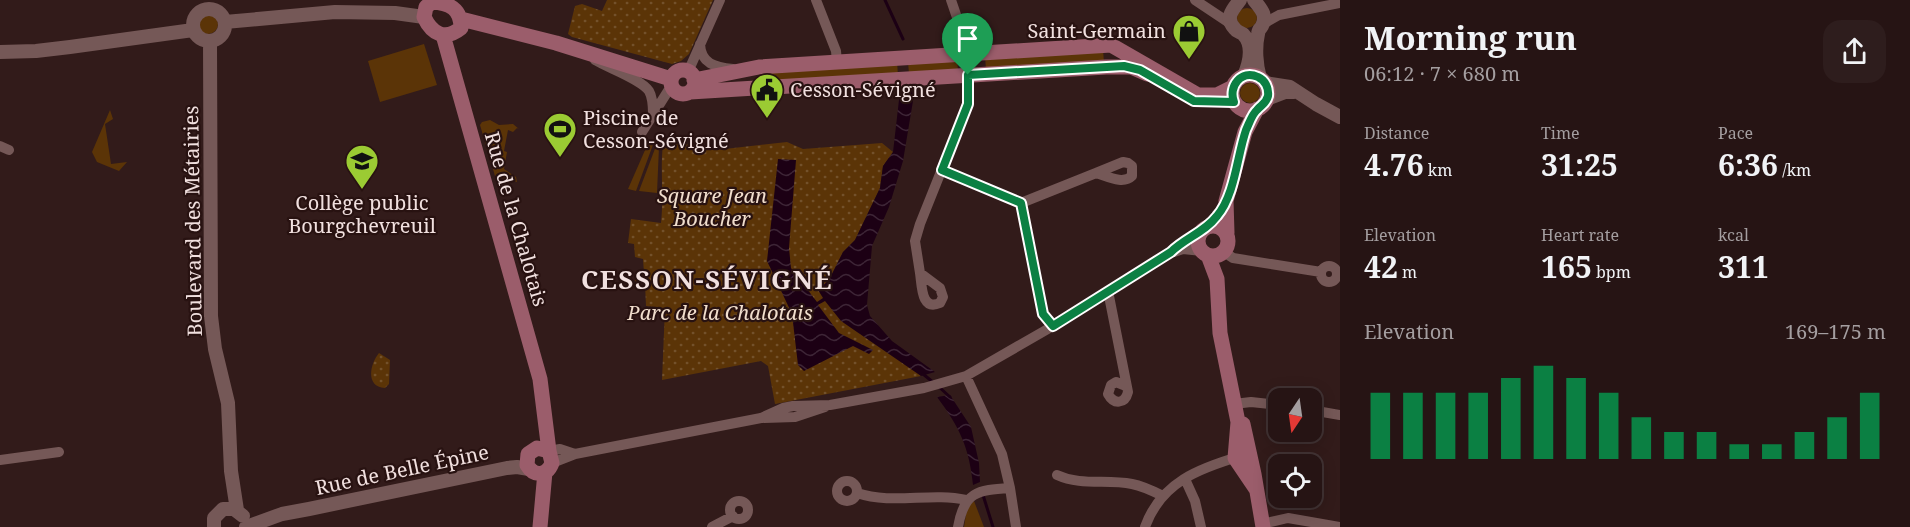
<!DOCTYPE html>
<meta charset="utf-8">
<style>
body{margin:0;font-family:"Noto Serif",serif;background:#2e1d1d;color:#f1f3f6;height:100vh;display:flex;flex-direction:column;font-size:22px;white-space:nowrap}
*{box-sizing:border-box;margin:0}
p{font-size:20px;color:#a49ea0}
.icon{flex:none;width:33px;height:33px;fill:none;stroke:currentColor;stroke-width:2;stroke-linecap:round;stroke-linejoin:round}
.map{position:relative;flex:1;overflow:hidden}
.side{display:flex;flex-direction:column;background:#261414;width:570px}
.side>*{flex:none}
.needle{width:39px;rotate:193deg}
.controls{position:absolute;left:1268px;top:388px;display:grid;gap:12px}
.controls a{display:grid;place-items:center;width:54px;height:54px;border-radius:12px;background:#261414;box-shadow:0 3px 15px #0003,0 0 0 2px #423334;font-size:30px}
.pin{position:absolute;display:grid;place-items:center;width:51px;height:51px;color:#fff;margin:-62px -26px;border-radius:50% 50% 50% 0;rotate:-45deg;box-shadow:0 0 6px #0007}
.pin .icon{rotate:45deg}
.round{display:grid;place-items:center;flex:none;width:63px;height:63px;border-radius:18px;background:#2e1d1d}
.overview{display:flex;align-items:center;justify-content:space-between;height:102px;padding:0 24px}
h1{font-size:33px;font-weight:700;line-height:45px}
.figures{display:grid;grid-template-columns:repeat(3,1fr);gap:9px;height:102px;padding:6px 24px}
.figures div{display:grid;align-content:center}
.figures b{font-size:30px;font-weight:700}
.figures small{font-size:16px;font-weight:400}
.figures p{font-size:16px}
.chart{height:168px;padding:12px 24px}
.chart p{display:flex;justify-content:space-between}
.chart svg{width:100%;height:108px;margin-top:6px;stroke:#0b8043;stroke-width:6}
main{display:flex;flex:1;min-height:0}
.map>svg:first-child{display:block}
</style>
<main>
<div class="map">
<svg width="1340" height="527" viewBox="0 0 1340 527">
<defs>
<pattern id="park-dots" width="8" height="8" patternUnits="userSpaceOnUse" patternTransform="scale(1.5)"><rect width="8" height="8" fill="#5b3407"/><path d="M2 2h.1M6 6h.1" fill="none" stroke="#73512b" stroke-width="1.8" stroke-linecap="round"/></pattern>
<pattern id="water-waves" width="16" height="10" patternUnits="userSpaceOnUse" patternTransform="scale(1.5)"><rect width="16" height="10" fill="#1c0014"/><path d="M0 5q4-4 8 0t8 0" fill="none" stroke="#3d2536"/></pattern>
</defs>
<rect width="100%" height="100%" fill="#321b1a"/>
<path fill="#5b3407" d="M1237 18a10 10 0 1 1 20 0a10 10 0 1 1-20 0Z
M198 24a10 10 0 1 1 20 0a10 10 0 1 1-20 0Z
M 424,44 L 437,85 L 380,102 L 368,61 Z
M 1103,49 L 1104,63 L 986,70 L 985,56 Z
M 957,58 L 958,70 L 909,74 L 908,62 Z
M 897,61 L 898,76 L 763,84 L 763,70 Z
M1240 93a10 10 0 1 1 20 0a10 10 0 1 1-20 0Z
M 110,110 L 113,119 L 105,124 L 111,164 L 127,162 L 119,171 L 97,162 L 92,152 Z
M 490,120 L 499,125 L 513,124 L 519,129 L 517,128 L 513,132 L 508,130 L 504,151 L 507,152 L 504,169 L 516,177 L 517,182 L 495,176 L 480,125 L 482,122 Z
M 649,141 L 654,142 L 636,191 L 628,189 Z
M 656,146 L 659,147 L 657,193 L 639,191 Z
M 974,501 L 984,527 L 964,527 L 967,508 Z"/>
<path fill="url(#park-dots)" d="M 607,0 L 713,0 L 689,54 L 681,61 L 672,64 L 572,37 L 568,34 L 575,6 L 582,4 L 602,11 Z
M 669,141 L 716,150 L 787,142 L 803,149 L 882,143 L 893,152 L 883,166 L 880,188 L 855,240 L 843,252 L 829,280 L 921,376 L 775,404 L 768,366 L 761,361 L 662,380 L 665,308 L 646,306 L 645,283 L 635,281 L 635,274 L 644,273 L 643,259 L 635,257 L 634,244 L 628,243 L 631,219 L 661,223 C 664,196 660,171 663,144 L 668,145 Z
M 379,353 L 390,360 L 389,384 L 385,388 C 365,387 370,364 379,353 Z"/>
<path fill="url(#water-waves)" d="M 915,89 L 903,161 L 889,207 L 872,246 L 867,305 L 870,316 L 892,341 L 935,372 L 921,376 L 841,321 L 825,301 L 818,305 L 839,333 L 873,350 L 869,354 L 853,346 L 804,371 L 798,365 L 792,314 L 767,261 L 778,159 L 796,160 L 789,248 L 791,268 L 817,302 L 823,298 L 818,290 L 829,280 L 843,252 L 855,240 L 880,188 L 883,166 L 893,152 L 900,91 Z
M 950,395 L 971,427 L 979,463 L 980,482 L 973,485 C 969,447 960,428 937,397 Z"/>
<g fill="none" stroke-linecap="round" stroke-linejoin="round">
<path stroke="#1c0014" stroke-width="3" d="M 885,0 L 903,39
M 923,374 L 934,383
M 939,387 L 950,397
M 983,495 L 993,527"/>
<path stroke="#755857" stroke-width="10" d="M 816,0 L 836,51 L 837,62
M 951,0 L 965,41 L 967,53
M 1195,0 L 1231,24
M 1263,24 L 1279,15 L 1340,3
M 700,44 C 701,64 715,67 733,69
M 595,60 C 608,68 641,79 649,91 C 653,98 653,107 653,114
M 688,72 L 720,0
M 642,132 L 668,91 L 672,89
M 0,146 L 9,150
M 1123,162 L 1128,163 L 1132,166 L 1132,176 C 1123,185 1107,176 1096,173 Z
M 942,170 L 1021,203 L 1043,314 L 1053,326
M 1021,203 L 1096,173
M 1174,252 L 1183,249 L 1202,251
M 1224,252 L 1233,258 L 1321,272
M1321 274a8 8 0 1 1 16 0a8 8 0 1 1-16 0Z
M 920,273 L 915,241 L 920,224 L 968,104 L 968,75
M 920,273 L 940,288 L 943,297 L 940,303 C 921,311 922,286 920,273 Z
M 1108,291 L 1128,392 C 1125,404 1114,405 1108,394 L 1111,385 L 1116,382 L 1126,386
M 966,376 L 1002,454 L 1010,488 L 1016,527
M 1234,404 L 1251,402 L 1278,405
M 1311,410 L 1340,415
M 764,418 L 795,417 L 825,407
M 549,451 L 560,449 L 575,454
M 0,460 L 59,452
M 552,463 L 575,454 L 761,418 L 783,408 L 793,406 L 830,405 L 924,388 L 966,376 L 1053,326 L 1171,252 L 1178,245 L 1200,233
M 1057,475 C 1081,486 1106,479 1132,484 C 1143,486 1153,491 1163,496
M 1185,479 L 1195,501 L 1201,527
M837 491a10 10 0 1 1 20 0a10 10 0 1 1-20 0Z
M 857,493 C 893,505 930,492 966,500
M730 510a9 9 0 1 1 18 0a9 9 0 1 1-18 0Z
M 1262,524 L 1288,518 L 1340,527
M 712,527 L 733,516
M 958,527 C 964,492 977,490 1010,488
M 1145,527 C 1161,482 1200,468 1241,456"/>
<path stroke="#755857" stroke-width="14" d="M 1240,0 C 1233,9 1224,18 1235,29 C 1237,32 1240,32 1243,34 C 1254,45 1249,64 1244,76
M 1254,0 C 1260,8 1268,15 1262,26 C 1259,31 1259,28 1258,34 C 1255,47 1256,65 1260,78
M193 25a16 16 0 1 1 32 0a16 16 0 1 1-32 0Z
M 225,22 L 335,12 L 395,13 L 424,17
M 210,42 L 211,316 L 215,349 L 228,403 L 231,471 L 237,510
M 0,52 L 36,51 L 70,47 L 193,30
M 1265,83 L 1290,87 L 1316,104 L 1340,117
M 1267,99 L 1285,92 L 1294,92
M 214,527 L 214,518 L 223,509 L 234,509 L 243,516
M 246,527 L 282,514 L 309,509 L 507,468 L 517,467 L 529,469"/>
<path stroke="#9b5d6b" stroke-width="15" d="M 432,2 C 450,3 461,9 461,28 C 445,41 432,34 424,17 L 426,7 Z
M 461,19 L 556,43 L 671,79
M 443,35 L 540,379 L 549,451 L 552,463 C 547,476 534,477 527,465 L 528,454 L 537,448 L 549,451
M671 82a12 12 0 1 1 24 0a12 12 0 1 1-24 0Z
M1232 93a18 18 0 1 1 36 0a18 18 0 1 1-36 0Z
M 694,80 L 759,67 L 1111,45 L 1198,95 L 1217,95 L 1233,87
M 690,92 L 1106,67 L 1131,67 L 1147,74
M1198 241a15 15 0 1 1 30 0a15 15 0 1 1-30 0Z
M 1227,233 L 1226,201 L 1245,132 L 1257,109
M 1208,255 L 1217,279 L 1220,333 L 1238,422 L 1235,458 L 1256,489
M 1243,424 L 1254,474 L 1263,527
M 540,527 L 545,472"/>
</g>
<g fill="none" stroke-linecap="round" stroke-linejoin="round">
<defs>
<path id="route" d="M 1124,66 L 1140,70 L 1194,101 L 1234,102 C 1228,87 1241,69 1258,77 C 1265,80 1269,88 1268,96 C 1266,104 1261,105 1257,110 C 1252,114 1249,124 1246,130 C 1237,156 1235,195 1217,216 C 1205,232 1185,238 1171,252 L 1053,326 L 1043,314 L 1021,203 L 942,170 L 968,104 L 968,75 Z"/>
</defs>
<use href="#route" stroke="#fff" stroke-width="12"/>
<use href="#route" stroke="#0b8043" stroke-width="8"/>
</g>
<defs>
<symbol id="shop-pin" viewBox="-11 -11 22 30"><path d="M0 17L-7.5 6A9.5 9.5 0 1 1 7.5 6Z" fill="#9bcb33" stroke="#281211"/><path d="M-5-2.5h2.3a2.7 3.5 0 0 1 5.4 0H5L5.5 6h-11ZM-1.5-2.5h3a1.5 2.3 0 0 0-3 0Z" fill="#111"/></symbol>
<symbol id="civic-pin" viewBox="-11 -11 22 30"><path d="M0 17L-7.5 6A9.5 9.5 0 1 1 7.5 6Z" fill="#9bcb33" stroke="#281211"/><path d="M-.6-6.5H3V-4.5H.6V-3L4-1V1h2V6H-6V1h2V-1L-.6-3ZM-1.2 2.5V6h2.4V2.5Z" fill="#111"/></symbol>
<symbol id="stadium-pin" viewBox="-11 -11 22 30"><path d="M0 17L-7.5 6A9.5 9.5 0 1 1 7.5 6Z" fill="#9bcb33" stroke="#281211"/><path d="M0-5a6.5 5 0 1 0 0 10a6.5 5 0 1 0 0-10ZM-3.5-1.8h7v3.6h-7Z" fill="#111"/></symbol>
<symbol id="school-pin" viewBox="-11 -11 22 30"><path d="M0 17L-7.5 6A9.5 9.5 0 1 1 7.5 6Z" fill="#9bcb33" stroke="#281211"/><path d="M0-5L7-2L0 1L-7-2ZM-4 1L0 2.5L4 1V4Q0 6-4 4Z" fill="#111"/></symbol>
</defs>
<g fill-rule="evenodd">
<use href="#shop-pin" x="1170" y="12" width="38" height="52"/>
<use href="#civic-pin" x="748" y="71" width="38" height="52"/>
<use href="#stadium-pin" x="541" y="110" width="38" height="52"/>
<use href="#school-pin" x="343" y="142" width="38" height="52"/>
</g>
<g text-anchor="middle" stroke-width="4.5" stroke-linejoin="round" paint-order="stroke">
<g font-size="20" fill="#f1e0df" stroke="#281211" text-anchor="start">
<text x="1166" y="38" text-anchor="end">Saint-Germain</text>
<text x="790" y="97">Cesson-Sévigné</text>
<text x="583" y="125">Piscine de<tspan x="583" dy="23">Cesson-Sévigné</tspan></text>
<text x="362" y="210" text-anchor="middle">Collège public<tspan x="362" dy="23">Bourgchevreuil</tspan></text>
</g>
<g font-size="20" font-style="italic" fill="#f1decd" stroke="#281211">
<text x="712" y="203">Square Jean<tspan x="712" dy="23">Boucher</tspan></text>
<text x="720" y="320">Parc de la Chalotais</text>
</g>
<g font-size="20" fill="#f1e0df" stroke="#281211">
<text transform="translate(516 219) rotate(74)" y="7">Rue de la Chalotais</text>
<text transform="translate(193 221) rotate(-91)" y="7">Boulevard des Métairies</text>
<text transform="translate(402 470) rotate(-12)" y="7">Rue de Belle Épine</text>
</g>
<g font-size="26" font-weight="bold" letter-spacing="1.5" fill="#f1e0df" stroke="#281211">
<text x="707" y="289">CESSON-SÉVIGNÉ</text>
</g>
</g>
</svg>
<div class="controls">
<a><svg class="needle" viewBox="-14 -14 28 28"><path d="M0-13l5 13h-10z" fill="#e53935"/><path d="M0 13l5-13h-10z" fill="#a49ea0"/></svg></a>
<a><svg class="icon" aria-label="locate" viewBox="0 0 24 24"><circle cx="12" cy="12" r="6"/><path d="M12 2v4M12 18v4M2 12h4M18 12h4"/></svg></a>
</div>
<div class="pin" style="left:968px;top:75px;background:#1e9e55"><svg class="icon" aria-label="arrive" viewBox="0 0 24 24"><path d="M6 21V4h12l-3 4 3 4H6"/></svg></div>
</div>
<section class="side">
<div class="overview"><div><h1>Morning run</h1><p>06:12 · 7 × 680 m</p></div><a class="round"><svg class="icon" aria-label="share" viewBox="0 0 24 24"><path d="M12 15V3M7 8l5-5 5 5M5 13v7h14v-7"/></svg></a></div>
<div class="figures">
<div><p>Distance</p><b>4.76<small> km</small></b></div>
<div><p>Time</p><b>31:25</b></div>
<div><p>Pace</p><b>6:36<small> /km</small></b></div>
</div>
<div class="figures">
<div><p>Elevation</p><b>42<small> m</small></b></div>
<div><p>Heart rate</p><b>165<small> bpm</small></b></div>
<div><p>kcal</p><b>311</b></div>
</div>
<div class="chart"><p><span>Elevation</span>169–175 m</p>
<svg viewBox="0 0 160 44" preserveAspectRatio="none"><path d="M5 44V17M15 44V17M25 44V17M35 44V17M45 44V11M55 44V6M65 44V11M75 44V17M85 44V27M95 44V33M105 44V33M115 44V38M125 44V38M135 44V33M145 44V27M155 44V17"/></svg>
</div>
</section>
</main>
